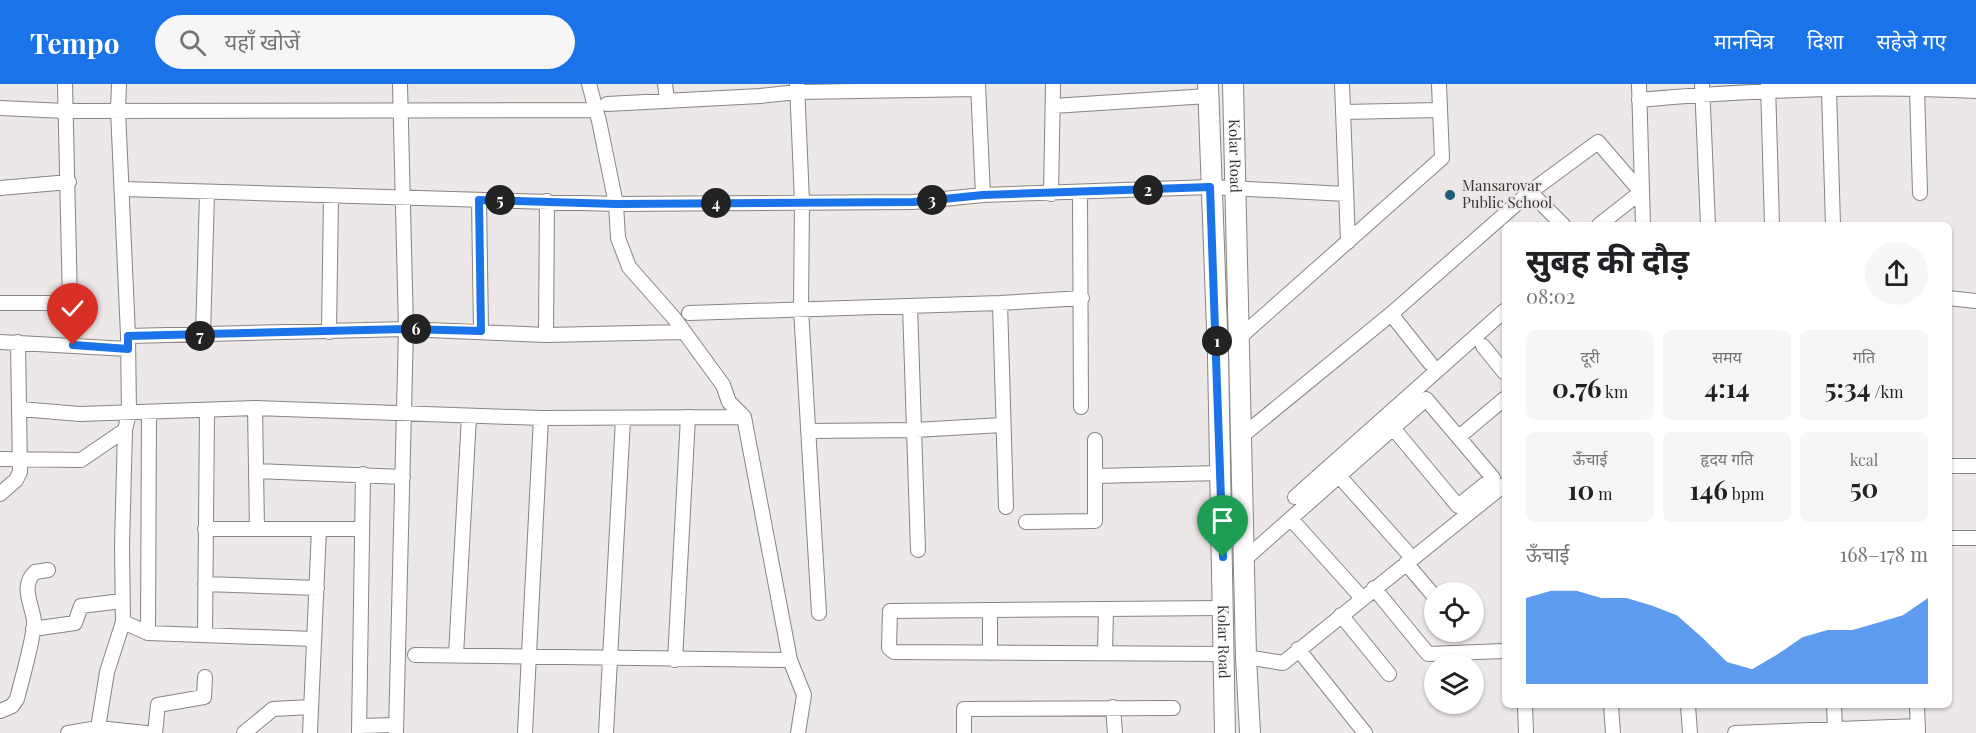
<!DOCTYPE html>
<html lang="hi">
<meta charset="utf-8">
<style>
body{margin:0;font-family:"Playfair Display","Noto Sans Devanagari",serif;background:#f6f6f6;color:#202124;height:100vh;display:flex;flex-direction:column;font-size:22px;white-space:nowrap}
*{box-sizing:border-box;margin:0}
p{font-size:20px;color:#757577}
.icon{flex:none;width:33px;height:33px;fill:none;stroke:currentColor;stroke-width:2;stroke-linecap:round;stroke-linejoin:round}
.map{position:relative;flex:1;overflow:hidden}
.details{position:absolute;left:1502px;top:138px;width:450px;height:486px;display:flex;flex-direction:column;background:#fff;border-radius:9px;box-shadow:0 2px 4px #0004}
.details>*{flex:none}
.fabs{position:absolute;left:1424px;top:498px;display:grid;gap:12px}
.fabs a{display:grid;place-items:center;width:60px;height:60px;border-radius:50%;background:#fff;box-shadow:0 2px 4px #0004;font-size:30px}
.pin{position:absolute;display:grid;place-items:center;width:51px;height:51px;color:#fff;margin:-62px -26px;border-radius:50% 50% 50% 0;rotate:-45deg;box-shadow:0 0 6px #0007}
.pin .icon{rotate:45deg}
.km{position:absolute;width:30px;height:30px;margin:-15px;border-radius:50%;background:#222;color:#fff;font-size:16px;line-height:30px;text-align:center}
.round{display:grid;place-items:center;flex:none;width:63px;height:63px;border-radius:32px;background:#f6f6f6}
.head{display:flex;align-items:center;justify-content:space-between;height:102px;padding:0 24px}
h1{font-size:33px;font-weight:700;line-height:45px}
.metrics{display:grid;grid-template-columns:repeat(3,1fr);gap:9px;height:102px;padding:6px 24px}
.metrics div{display:grid;align-content:center;border-radius:9px;background:#f6f6f6;text-align:center}
.metrics b{font-size:26px;font-weight:700}
.metrics small{font-size:16px;font-weight:400}
.metrics p{font-size:16px}
.chart{height:168px;padding:12px 24px}
.chart p{display:flex;justify-content:space-between}
.chart svg{width:100%;height:108px;margin-top:6px;fill:#1a73e8;opacity:.7}
header{display:flex;align-items:center;gap:36px;box-sizing:border-box;height:84px;padding:0 30px;background:#1a73e8;color:#fff}
header strong{font-size:28px}
nav{display:flex;gap:33px;margin-inline-start:auto;font-size:21px}
.search{width:420px;height:54px;background:#f6f6f6;display:flex;align-items:center;gap:15px;box-sizing:border-box;padding:0 21px;border-radius:33px;color:#757577;font-size:22px}
.map>svg:first-child{display:block}
</style>
<header>
<strong>Tempo</strong>
<div class="search"><svg class="icon" aria-label="search" viewBox="0 0 24 24"><circle cx="10" cy="10" r="6"/><path d="M15 15l6 6"/></svg>यहाँ खोजें</div>
<nav><a>मानचित्र</a><a>दिशा</a><a>सहेजे गए</a></nav>
</header>
<div class="map">
<svg width="1976" height="649" viewBox="0 0 1976 649">
<rect width="100%" height="100%" fill="#ece8e7"/>
<g fill="none" stroke-linecap="round" stroke-linejoin="round">
<defs>
<path id="minor" d="M 119,0 L 118,26 L 128,252 L 129,329 L 125,346 L 122,461 L 123,538 L 148,549 L 314,555
M 589,0 L 599,37 L 616,120 L 618,154 L 629,183 L 674,234 L 723,301 L 729,318 L 744,333 L 790,576 L 804,611 L 798,649
M 665,0 L 667,16
M 797,0 L 802,118 L 801,225 L 819,529
M 978,0 L 983,111
M 1342,0 L 1348,158
M 1639,0 L 1643,141
M 1702,0 L 1708,141
M 1768,0 L 1772,141
M 1917,4 L 1920,109
M 1829,6 L 1833,141
M 1639,16 C 1751,6 1864,1 1976,7
M 607,20 L 760,12 L 797,8 L 978,5
M 1053,22 L 1208,12
M 0,24 L 65,27 L 595,26
M 1343,28 L 1439,26
M 0,104 L 69,98
M 123,105 L 616,120 L 913,118 L 983,111 L 1210,103 L 1346,110
M 1530,108 L 1563,141
M 1080,109 L 1081,323
M 1051,110 L 1053,0
M 479,116 L 481,247
M 1948,214 L 1976,217
M 0,219 L 70,219 L 65,0
M 1000,219 L 1006,423
M 910,222 L 918,466
M 689,229 L 1000,219 L 1082,214
M 1391,230 L 1430,279
M 329,248 L 331,113
M 546,251 L 547,117
M 128,252 L 406,245 L 546,251 L 683,248
M 203,252 L 207,109
M 1240,253 L 1442,74 L 1439,0
M 0,258 L 128,265
M 1483,262 L 1504,288
M 255,324 L 257,445
M 20,325 L 80,330 L 255,324 L 541,334 L 744,333
M 810,347 L 915,346 L 1002,341
M 1242,352 L 1391,230 L 1530,108 L 1598,58 L 1641,108 L 1599,141
M 1460,352 L 1504,315
M 1095,356 L 1095,392
M 0,375 L 81,376 L 125,346
M 1948,382 L 1976,382
M 256,387 L 403,393
M 1339,392 L 1406,467
M 0,410 L 16,396 L 20,388 L 18,258
M 1295,413 L 1504,227
M 1291,435 L 1362,514
M 1026,438 L 1095,437 L 1095,392 L 1221,389
M 205,445 L 362,445
M 1948,454 L 1976,454
M 1245,475 L 1426,315 L 1493,394 L 1458,422 L 1393,344
M 1406,479 L 1434,512
M 205,500 L 317,504
M 1374,504 L 1428,570 L 1504,567
M 1222,524 L 890,527 L 889,564 L 894,568 L 1223,570
M 990,526 L 990,569
M 1341,531 L 1389,590
M 33,545 L 75,539 L 81,522 L 122,517
M 148,549 L 149,329
M 205,551 L 207,327
M 1298,565 L 1365,649
M 1105,568 L 1106,526
M 415,571 L 790,576
M 456,571 L 469,332
M 1246,573 L 1283,579 L 1504,401
M 675,576 L 688,333
M 1525,621 L 1526,649
M 1611,621 L 1613,649
M 1688,621 L 1690,649
M 1834,621 L 1835,645
M 1917,621 L 1918,649
M 1113,623 L 1115,649
M 0,627 L 12,622 L 17,615 C 21,598 35,551 34,537 C 32,520 20,502 35,488 L 48,486
M 359,642 L 396,641
M 98,644 L 107,588 L 123,538
M 68,649 L 98,644 L 146,649
M 155,649 L 158,621 L 204,613 L 205,593
M 244,649 L 273,625 L 311,623
M 310,649 L 319,445
M 359,649 L 363,390
M 396,649 L 406,245 L 400,0
M 525,649 L 541,334
M 606,649 L 623,335
M 964,649 L 964,625 L 1173,624
M 1735,649 L 1918,642"/>
<g id="secondary">
<path id="s1" d="M 1208,0 L 1218,272 L 1225,649"/>
<path id="s2" d="M 1233,0 L 1246,573 L 1250,649"/>
</g>
</defs>
<use href="#minor" stroke="#888483" stroke-width="16"/>
<use href="#secondary" stroke="#888483" stroke-width="22"/>
<use href="#minor" stroke="#fff" stroke-width="14"/>
<use href="#secondary" stroke="#fff" stroke-width="20"/>
</g>
<g fill="none" stroke-linecap="round" stroke-linejoin="round">
<defs>
<path id="route" d="M 73,261 L 128,265 L 128,252 L 406,245 L 481,247 L 479,116 L 616,120 L 914,118 L 983,111 L 1210,103 L 1223,473"/>
</defs>
<use href="#route" stroke="#fff" stroke-width="12"/>
<use href="#route" stroke="#1a73e8" stroke-width="8"/>
</g>
<circle fill="#215e75" stroke="#ece8e7" stroke-width="2" cx="1450" cy="111" r="6"/>
<g text-anchor="middle" stroke-width="4.5" stroke-linejoin="round" paint-order="stroke">
<g font-size="15" fill="#383736" stroke="#ece8e7">
<text dy="5" stroke="none"><textPath href="#s2" startOffset="72">Kolar Road</textPath></text>
<text dy="5" stroke="none"><textPath href="#s1" startOffset="558">Kolar Road</textPath></text>
</g>
<g font-size="15" fill="#383736" stroke="#ece8e7" text-anchor="start">
<text x="1462" y="107">Mansarovar<tspan x="1462" dy="17">Public School</tspan></text>
</g>
</g>
</svg>
<div class="fabs">
<a><svg class="icon" aria-label="locate" viewBox="0 0 24 24"><circle cx="12" cy="12" r="6"/><path d="M12 2v4M12 18v4M2 12h4M18 12h4"/></svg></a>
<a><svg class="icon" aria-label="layers" viewBox="0 0 24 24"><path d="M12 4l9 5-9 5-9-5zM3 14l9 5 9-5"/></svg></a>
</div>
<div class="pin" style="left:1223px;top:473px;background:#1e9e55"><svg class="icon" aria-label="arrive" viewBox="0 0 24 24"><path d="M6 21V4h12l-3 4 3 4H6"/></svg></div>
<div class="pin" style="left:73px;top:261px;background:#d93025"><svg class="icon" aria-label="check" viewBox="0 0 24 24"><path d="M5 12l5 5 9-10"/></svg></div>
<b class="km" style="left:1217px;top:257px">1</b>
<b class="km" style="left:1148px;top:106px">2</b>
<b class="km" style="left:932px;top:116px">3</b>
<b class="km" style="left:716px;top:119px">4</b>
<b class="km" style="left:500px;top:116px">5</b>
<b class="km" style="left:416px;top:245px">6</b>
<b class="km" style="left:200px;top:252px">7</b>
<section class="details">
<div class="head"><div><h1>सुबह की दौड़</h1><p>08:02</p></div><a class="round"><svg class="icon" aria-label="share" viewBox="0 0 24 24"><path d="M12 15V3M7 8l5-5 5 5M5 13v7h14v-7"/></svg></a></div>
<div class="metrics">
<div><p>दूरी</p><b>0.76<small> km</small></b></div>
<div><p>समय</p><b>4:14</b></div>
<div><p>गति</p><b>5:34<small> /km</small></b></div>
</div>
<div class="metrics">
<div><p>ऊँचाई</p><b>10<small> m</small></b></div>
<div><p>हृदय गति</p><b>146<small> bpm</small></b></div>
<div><p>kcal</p><b>50</b></div>
</div>
<div class="chart"><p><span>ऊँचाई</span>168–178 m</p>
<svg viewBox="0 0 160 44" preserveAspectRatio="none"><path d="M0 44V9L10 6L20 6L30 9L40 9L50 12L60 16L70 25L80 35L90 38L100 32L110 25L120 22L130 22L140 19L150 16L160 9V44z"/></svg>
</div>
</section>
</div>
